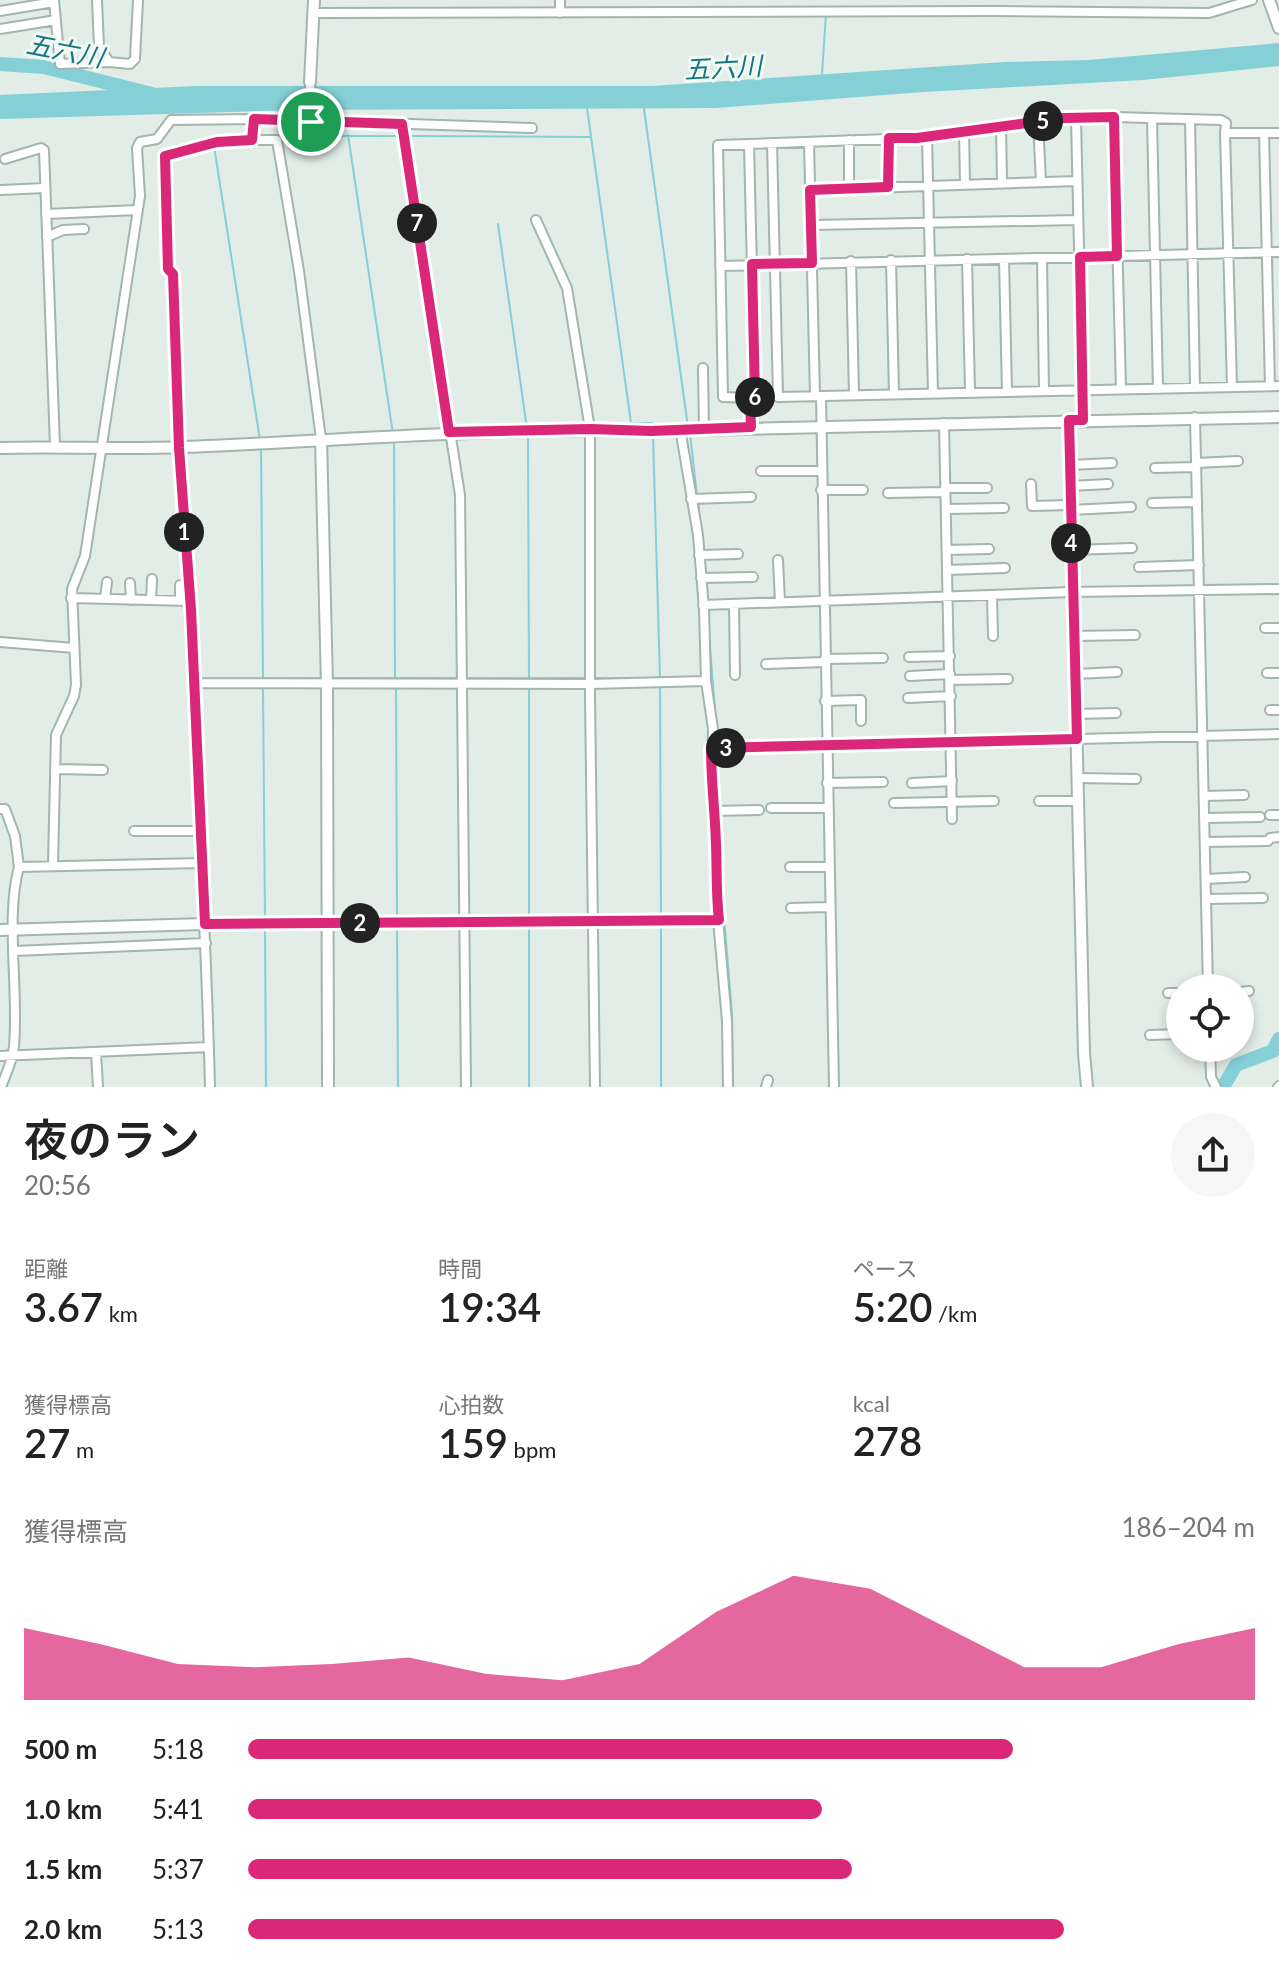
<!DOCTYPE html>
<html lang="ja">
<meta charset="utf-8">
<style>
body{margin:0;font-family:Lato,"Noto Sans JP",sans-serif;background:#f6f6f6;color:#222;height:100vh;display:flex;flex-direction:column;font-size:30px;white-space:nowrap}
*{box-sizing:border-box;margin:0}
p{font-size:26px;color:#767676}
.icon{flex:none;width:44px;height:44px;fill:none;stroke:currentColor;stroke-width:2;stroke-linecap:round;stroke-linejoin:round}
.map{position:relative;height:1087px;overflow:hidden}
.drawer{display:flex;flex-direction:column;background:#fff;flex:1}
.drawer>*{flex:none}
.controls{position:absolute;left:1166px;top:974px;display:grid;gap:16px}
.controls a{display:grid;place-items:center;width:88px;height:88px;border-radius:50%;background:#fff;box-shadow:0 4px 12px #0003;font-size:40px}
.pin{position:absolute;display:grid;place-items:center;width:68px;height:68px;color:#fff;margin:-34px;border:4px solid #fff;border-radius:50%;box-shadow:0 2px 8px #0007}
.km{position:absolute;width:40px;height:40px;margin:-20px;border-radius:50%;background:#222;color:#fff;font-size:22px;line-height:40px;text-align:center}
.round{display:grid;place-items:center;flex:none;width:84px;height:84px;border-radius:42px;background:#f6f6f6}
.head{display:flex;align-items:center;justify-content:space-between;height:136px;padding:0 24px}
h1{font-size:44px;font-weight:600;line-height:60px}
.stats{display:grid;grid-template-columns:repeat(3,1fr);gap:12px;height:136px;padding:8px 24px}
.stats div{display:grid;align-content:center}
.stats b{font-size:40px;font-weight:600}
.stats small{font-size:22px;font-weight:400}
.stats p{font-size:22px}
.chart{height:224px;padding:16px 24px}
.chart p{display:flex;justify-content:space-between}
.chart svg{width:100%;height:144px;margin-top:8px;fill:#db2777;opacity:.7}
ul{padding:0 24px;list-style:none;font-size:26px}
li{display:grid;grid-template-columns:128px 96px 1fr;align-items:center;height:60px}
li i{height:20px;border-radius:10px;background:#db2777}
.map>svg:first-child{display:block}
</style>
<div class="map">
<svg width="1279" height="1087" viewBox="0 0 1279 1087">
<rect width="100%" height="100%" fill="#e1ede6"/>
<path fill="#84d0d6" d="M 1279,43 L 1279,66 L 1143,80 L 923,92 L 716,108 L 293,110 L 0,119 L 0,95 L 196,86 L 652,86 L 1005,62 L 1089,60 Z"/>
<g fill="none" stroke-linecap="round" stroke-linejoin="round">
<path stroke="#84d0d6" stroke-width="2" d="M 822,75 L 826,13
M 587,108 L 631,423 L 652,423 L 652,426
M 644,109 L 688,427
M 348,135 L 393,434
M 261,136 L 402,136
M 409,136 L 590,137
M 214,146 L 260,440
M 161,150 L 210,137 L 250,136
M 498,224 L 527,429
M 690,434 L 697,495
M 528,435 L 529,681
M 653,436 L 660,678
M 394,440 L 395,682
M 261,446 L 263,680
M 698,501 L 700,523
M 709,636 L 718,745
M 265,678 L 322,678
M 333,678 L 458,678
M 465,678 L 586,678
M 593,678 L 658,678
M 660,684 L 661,918
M 263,686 L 265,920
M 529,687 L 529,917
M 396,688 L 397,918
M 718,809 L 718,751
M 719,815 L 722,893 L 732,1014 L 733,1087
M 661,924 L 661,1087
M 265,926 L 266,1087
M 529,927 L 529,1087
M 397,928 L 398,1087"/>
<path stroke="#84d0d6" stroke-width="14" d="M 0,64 L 44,67 L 152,94
M 1223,1087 L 1236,1065 L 1273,1051 L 1279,1039"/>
<defs>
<path id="minor" d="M 54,0 L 60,64 L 109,62
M 97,0 L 99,46 L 109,62 L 130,64 L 135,59 L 138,0
M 0,11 L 54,2
M 313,13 L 996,11 L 1209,13 L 1252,0
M 560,13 L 560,0
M 0,29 L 56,20
M 310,82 L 311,122
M 1114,117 L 1121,389
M 1152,118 L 1158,389
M 254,119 L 252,140 L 277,140 L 299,271 L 321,439
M 1076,119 L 1083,420
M 1190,120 L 1195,388
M 1038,121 L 1041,182
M 402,124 L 460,495 L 466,1087
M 1001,126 L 1002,183
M 964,131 L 965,184
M 1225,133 L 1232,387
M 1264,133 L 1270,386
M 927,137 L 933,393
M 809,142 L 815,396
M 772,143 L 778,397 L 1279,386
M 749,144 L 755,398 L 750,398 L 751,427
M 5,159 L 41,148 L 44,150 L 55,446
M 888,187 L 889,138
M 849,188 L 849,140
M 1,190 L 45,188
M 810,190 L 1077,181
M 46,214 L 138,210
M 536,220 L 567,288 L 590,429 L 590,695 L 595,1087
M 811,225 L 1078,220
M 47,237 L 63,230 L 84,229
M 1042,258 L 1044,391
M 967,259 L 970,392
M 1004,259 L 1007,392
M 891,260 L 894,394
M 851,261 L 854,395
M 720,266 L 1279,252
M 703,368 L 704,428
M 821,396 L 834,1087
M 750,398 L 723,397 L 718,145 L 917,138 L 1064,118 L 1114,117 L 1221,120 L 1226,123 L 1225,133 L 1279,133
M 1195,417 L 1208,988
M 944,423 L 952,819
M 680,428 L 698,535 L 704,609 L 706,681 L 713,729 L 711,791 L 716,842 L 716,897 L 727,1021 L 728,1087
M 1196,463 L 1238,461
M 1070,465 L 1112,463
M 1155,468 L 1196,467
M 761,471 L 821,471
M 1031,484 L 1032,506 L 1070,505
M 1070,486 L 1108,484
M 945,488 L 987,488
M 821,490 L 863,490
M 888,493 L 945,492
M 691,499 L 751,497
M 1152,503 L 1197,502
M 946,509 L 1004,508
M 1070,510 L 1131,507
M 947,550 L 989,549
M 1071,550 L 1132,548
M 699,555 L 738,554
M 778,560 L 780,602
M 1139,567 L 1199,565
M 947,570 L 1005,568
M 701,578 L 753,577
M 130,583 L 131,600
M 180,585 L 180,601
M 992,595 L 993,636
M 71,598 L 190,601
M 105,599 L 107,582
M 151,600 L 152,579
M 734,604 L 735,675
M 703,605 L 1072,592 L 1279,589
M 1265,628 L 1279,628
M 1074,636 L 1135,635
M 0,642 L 74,648
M 909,657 L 950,656
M 825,659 L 883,658
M 766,664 L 825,662
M 1267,673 L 1279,673
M 1075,674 L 1117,672
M 910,676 L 950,674
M 950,680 L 1008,679
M 194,683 L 591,684 L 706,681
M 908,698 L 951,696
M 825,701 L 861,700 L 861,721
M 1270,710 L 1279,710
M 1076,714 L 1116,713
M 711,748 L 1279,734
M 55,769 L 103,770
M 1078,778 L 1136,779
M 827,783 L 883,782
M 912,783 L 952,781
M 1204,796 L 1244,795
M 1039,801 L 1078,801
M 894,803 L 994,801
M 771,808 L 828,808
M 0,809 L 5,809 L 15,836 L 19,867
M 713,811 L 759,810
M 1270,815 L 1279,815
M 1205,818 L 1260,817
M 134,831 L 201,831
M 1205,842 L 1268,841 L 1270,838 L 1279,837
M 53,864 L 56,735 L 74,696 L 76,685 L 72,589 L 85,556 L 140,196 L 137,148 L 140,142 L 157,139 L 171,120 L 254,119 L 532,128
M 790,867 L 829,867
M 1206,879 L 1245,877
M 1206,899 L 1263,898
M 791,908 L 830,907
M 14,951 L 206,943
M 1240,992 L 1249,991
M 1168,993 L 1180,993
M 1150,1035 L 1180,1034
M 1210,1048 L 1211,1077 L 1216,1087
M 96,1052 L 98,1087
M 0,1056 L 209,1047
M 1,1087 C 6,1074 13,1060 14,1046 C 19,991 5,917 19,867 L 202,863
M 210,1087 C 203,816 183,545 173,274 L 168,269 L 165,156 L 217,142 L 252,140
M 766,1087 L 768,1080
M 1278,1087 L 1279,1086"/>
<path id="tertiary" d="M 1269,0 L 1279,28
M 310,82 L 314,0
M 1069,420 L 1084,1053 L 1087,1087
M 321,439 L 327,685 L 328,1087
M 0,448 C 61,446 122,450 183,447 C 339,441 494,427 651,431 L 1279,417
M 0,930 L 205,924 L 719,920"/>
</defs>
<use href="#minor" stroke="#a3b5ad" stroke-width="12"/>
<use href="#tertiary" stroke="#a3b5ad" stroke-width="14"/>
<use href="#minor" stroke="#fff" stroke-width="8"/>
<use href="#tertiary" stroke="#fff" stroke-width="10"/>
</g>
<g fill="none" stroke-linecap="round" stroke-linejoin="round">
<defs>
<path id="route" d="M 1114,117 L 1117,256 L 1080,257 L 1083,420 L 1069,420 L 1077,739 L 711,748 C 711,780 715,812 716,844 C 717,870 716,894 719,920 L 205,924 L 191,610 L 179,448 L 173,274 L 168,269 L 165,156 L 217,142 L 252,140 L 254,119 L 402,124 L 449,432 L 590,429 L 651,431 L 751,427 L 750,398 L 755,398 L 752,264 L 812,263 L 810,190 L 888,187 L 889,138 L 917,138 L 1064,118 Z"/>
</defs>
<use href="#route" stroke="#fff" stroke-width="16"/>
<use href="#route" stroke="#db2777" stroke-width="10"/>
</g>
<g text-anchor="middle" stroke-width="6" stroke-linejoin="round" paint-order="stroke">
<g font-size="26" font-style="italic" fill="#16767f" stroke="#f1f9f5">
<text transform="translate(65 51) rotate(11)" y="9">五六川</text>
<text transform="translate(723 68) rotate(-3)" y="9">五六川</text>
</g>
</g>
</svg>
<div class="controls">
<a><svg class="icon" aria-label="locate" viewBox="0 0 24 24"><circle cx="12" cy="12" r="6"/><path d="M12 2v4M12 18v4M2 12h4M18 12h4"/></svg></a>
</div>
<div class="pin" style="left:311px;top:122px;background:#1e9e55"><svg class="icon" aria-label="arrive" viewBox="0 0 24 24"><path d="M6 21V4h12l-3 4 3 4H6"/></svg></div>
<b class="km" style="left:184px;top:532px">1</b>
<b class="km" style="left:360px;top:923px">2</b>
<b class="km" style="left:726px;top:748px">3</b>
<b class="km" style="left:1071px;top:543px">4</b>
<b class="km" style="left:1043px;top:121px">5</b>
<b class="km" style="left:755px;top:397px">6</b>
<b class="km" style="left:417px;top:223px">7</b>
</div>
<section class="drawer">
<div class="head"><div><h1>夜のラン</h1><p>20:56</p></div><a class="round"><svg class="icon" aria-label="share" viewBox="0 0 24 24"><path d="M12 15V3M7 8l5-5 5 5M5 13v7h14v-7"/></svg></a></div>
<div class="stats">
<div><p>距離</p><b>3.67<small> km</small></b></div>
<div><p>時間</p><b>19:34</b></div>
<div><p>ペース</p><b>5:20<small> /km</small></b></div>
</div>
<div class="stats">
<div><p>獲得標高</p><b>27<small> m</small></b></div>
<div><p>心拍数</p><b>159<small> bpm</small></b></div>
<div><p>kcal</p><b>278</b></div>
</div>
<div class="chart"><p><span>獲得標高</span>186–204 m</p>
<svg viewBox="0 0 160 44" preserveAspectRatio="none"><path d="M0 44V22L10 27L20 33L30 34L40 33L50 31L60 36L70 38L80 33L90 17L100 6L110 10L120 22L130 34L140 34L150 27L160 22V44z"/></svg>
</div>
<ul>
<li><b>500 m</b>5:18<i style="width:76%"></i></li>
<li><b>1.0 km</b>5:41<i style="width:57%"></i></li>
<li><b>1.5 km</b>5:37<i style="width:60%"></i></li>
<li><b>2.0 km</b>5:13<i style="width:81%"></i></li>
</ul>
</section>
